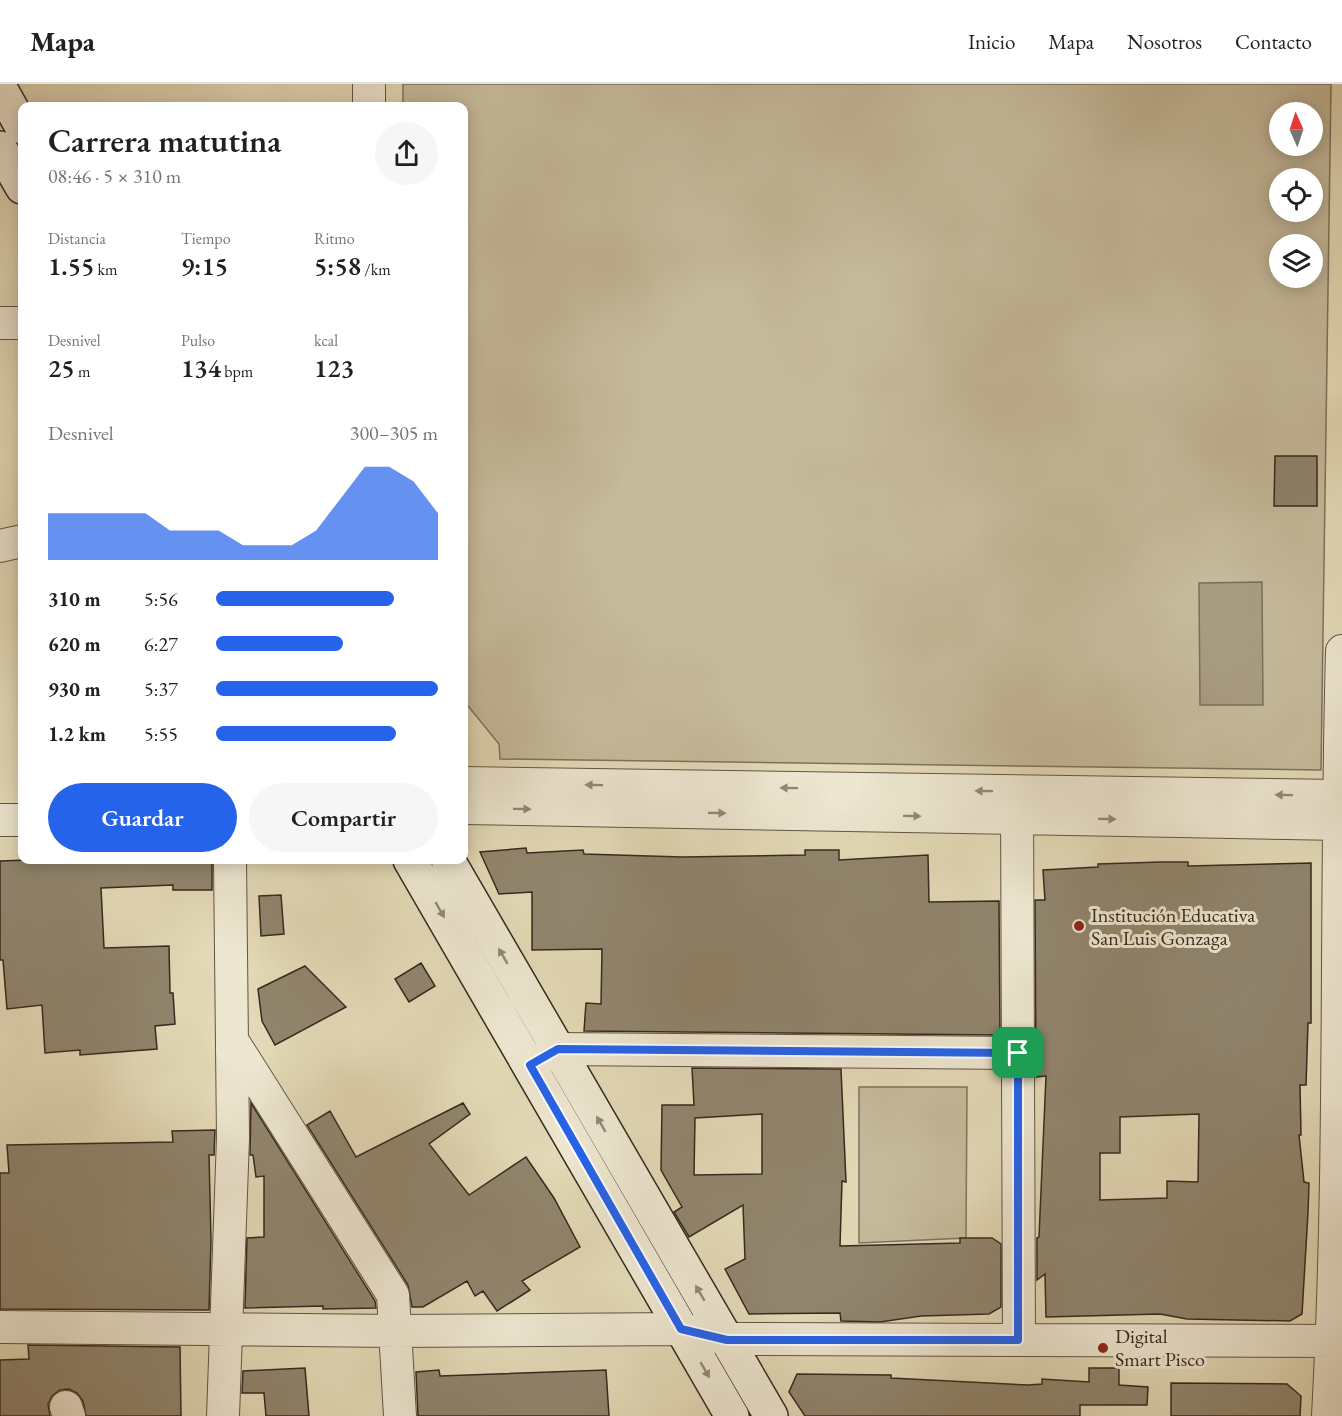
<!DOCTYPE html>
<html lang="es">
<meta charset="utf-8">
<style>
body{margin:0;font-family:"EB Garamond",serif;background:#f6f6f6;color:#202124;height:100vh;display:flex;flex-direction:column;font-size:22px;white-space:nowrap}
*{box-sizing:border-box;margin:0}
p{font-size:20px;color:#757577}
.icon{flex:none;width:33px;height:33px;fill:none;stroke:currentColor;stroke-width:2;stroke-linecap:round;stroke-linejoin:round}
.map{position:relative;flex:1;overflow:hidden}
.sheet{position:absolute;left:18px;top:18px;width:450px;height:762px;display:flex;flex-direction:column;background:#fff;border-radius:12px;box-shadow:0 3px 15px #0003}
.sheet>*{flex:none}
.needle{width:39px;rotate:357deg}
.fabs{position:absolute;left:1269px;top:18px;display:grid;gap:12px}
.fabs a{display:grid;place-items:center;width:54px;height:54px;border-radius:50%;background:#fff;box-shadow:0 3px 15px #0003;font-size:30px}
.pin{position:absolute;display:grid;place-items:center;width:51px;height:51px;color:#fff;margin:-26px;border-radius:12px;box-shadow:0 3px 9px #0006}
.round{display:grid;place-items:center;flex:none;width:63px;height:63px;border-radius:32px;background:#f6f6f6}
.overview{display:flex;align-items:center;justify-content:space-between;height:102px;padding:0 30px}
h1{font-size:33px;font-weight:600;line-height:45px}
.metrics{display:grid;grid-template-columns:repeat(3,1fr);gap:9px;height:102px;padding:6px 30px}
.metrics div{display:grid;align-content:center}
.metrics b{font-size:26px;font-weight:600}
.metrics small{font-size:16px;font-weight:400}
.metrics p{font-size:16px}
.chart{height:168px;padding:12px 30px}
.chart p{display:flex;justify-content:space-between}
.chart svg{width:100%;height:108px;margin-top:6px;fill:#2563eb;opacity:.7}
.button{display:flex;gap:12px;margin-top:auto;padding:12px 30px}
.button a{flex:1;height:69px;border-radius:36px;background:#2563eb;color:#fff;font-size:24px;font-weight:600;line-height:69px;text-align:center}
.button a+a{background:#f6f6f6;color:#202124}
ul{padding:0 30px;list-style:none;font-size:20px}
li{display:grid;grid-template-columns:96px 72px 1fr;align-items:center;height:45px}
li i{height:15px;border-radius:8px;background:#2563eb}
header{display:flex;align-items:center;gap:36px;box-sizing:border-box;height:84px;padding:0 30px;background:#fff;border-bottom:2px solid #e0e0e0}
header strong{font-size:28px}
nav{display:flex;gap:33px;margin-inline-start:auto;font-size:21px}
.map>svg:first-child{display:block}
</style>
<header>
<strong>Mapa</strong>
<nav><a>Inicio</a><a>Mapa</a><a>Nosotros</a><a>Contacto</a></nav>
</header>
<div class="map">
<svg width="1342" height="1332" viewBox="0 0 1342 1332">
<rect width="100%" height="100%" fill="#e3d9b6"/>
<filter id="stains"><feTurbulence type="fractalNoise" baseFrequency=".00333" numOctaves="4"/><feColorMatrix values="0 0 0 0 .2 0 0 0 0 .09 0 0 0 0 .02 0 0 0 .5 -.17"/></filter>
<radialGradient id="worn" r=".72"><stop offset=".6" stop-color="#630" stop-opacity="0"/><stop offset="1" stop-color="#630" stop-opacity=".3"/></radialGradient>
<path fill="#c6bb9c" stroke="#7e725d" stroke-width="1.5" fill-rule="evenodd" d="M 403,0 L 1331,0 L 1321,686 L 500,675 L 499,660 L 464,617 L 464,22 L 403,22 ZM 1280,28 L 1312,28 L 1312,62 L 1280,62 ZM 1280,94 L 1312,94 L 1312,128 L 1280,128 ZM 1280,160 L 1312,160 L 1312,194 L 1280,194 Z
M 859,1003 L 967,1003 L 966,1154 L 859,1159 Z"/>
<path fill="#a99d82" stroke="#7b6f5a" stroke-width="1.5" d="M 1262,498 L 1263,621 L 1200,621 L 1199,499 Z"/>
<path fill="#90856d" stroke="#37291e" stroke-width="1.5" fill-rule="evenodd" d="M 1275,372 L 1317,372 L 1317,422 L 1274,422 Z
M 526,764 L 527,769 L 583,766 L 584,770 L 682,773 L 805,771 L 805,766 L 839,766 L 839,776 L 928,771 L 929,818 L 999,817 L 1000,951 L 584,947 L 586,919 L 601,920 L 602,865 L 532,866 L 532,808 L 499,810 L 480,768 Z
M 27,776 L 212,776 L 212,806 L 173,806 L 173,801 L 101,804 L 104,864 L 169,862 L 170,909 L 173,909 L 175,940 L 155,942 L 157,965 L 80,971 L 80,966 L 45,969 L 42,921 L 7,925 L 3,876 L 0,876 L 0,777 Z
M 1161,778 L 1188,778 L 1188,782 L 1311,779 L 1311,939 L 1308,939 L 1306,1001 L 1300,1001 L 1301,1051 L 1299,1051 L 1304,1098 L 1309,1099 L 1308,1129 L 1302,1230 L 1290,1237 L 1187,1235 L 1160,1230 L 1046,1233 L 1045,1190 L 1037,1196 L 1037,1154 L 1039,1153 L 1046,992 L 1036,993 L 1035,816 L 1045,816 L 1043,786 L 1098,783 L 1098,780 ZM 1199,1030 L 1198,1098 L 1167,1097 L 1167,1114 L 1100,1116 L 1100,1069 L 1120,1069 L 1120,1033 Z
M 281,811 L 284,850 L 261,852 L 259,812 Z
M 421,879 L 435,902 L 409,918 L 395,895 Z
M 305,882 L 346,923 L 275,961 L 262,937 L 258,905 Z
M 692,984 L 841,985 L 846,1098 L 842,1097 L 840,1162 L 960,1159 L 960,1154 L 992,1154 L 1001,1160 L 1001,1223 L 989,1230 L 921,1232 L 880,1238 L 841,1237 L 840,1229 L 749,1230 L 725,1185 L 745,1175 L 743,1121 L 689,1153 L 674,1128 L 682,1123 L 661,1086 L 662,1021 L 694,1021 ZM 762,1030 L 762,1090 L 694,1091 L 695,1034 Z
M 251,1019 L 375,1217 L 376,1224 L 323,1225 L 323,1222 L 245,1224 L 247,1154 L 264,1153 L 264,1092 L 256,1093 L 253,1071 L 250,1071 Z
M 463,1019 L 470,1030 L 429,1060 L 469,1111 L 526,1073 L 554,1114 L 580,1163 L 522,1197 L 530,1206 L 497,1227 L 483,1207 L 475,1212 L 467,1197 L 423,1223 L 412,1223 L 408,1201 L 307,1041 L 330,1027 L 356,1073 Z
M 215,1046 L 214,1071 L 209,1071 L 211,1156 L 209,1226 L 0,1225 L 0,1089 L 9,1089 L 7,1061 L 173,1058 L 172,1047 Z
M 28,1261 L 180,1263 L 181,1332 L 86,1332 L 83,1317 L 77,1309 L 69,1305 L 60,1306 L 52,1312 L 48,1320 L 50,1332 L 0,1332 L 0,1276 L 29,1275 Z
M 305,1284 L 309,1332 L 266,1332 L 264,1309 L 242,1309 L 243,1287 Z
M 1089,1284 L 1119,1284 L 1119,1301 L 1148,1303 L 1147,1321 L 1080,1321 L 1080,1332 L 805,1332 L 789,1308 L 797,1290 L 891,1291 L 891,1294 L 1028,1301 L 1042,1300 L 1042,1295 L 1089,1298 Z
M 439,1286 L 440,1292 L 606,1286 L 609,1332 L 418,1332 L 416,1288 Z
M 1171,1299 L 1287,1300 L 1301,1312 L 1300,1332 L 1171,1332 Z"/>
<g fill="none" stroke-linecap="round" stroke-linejoin="round">
<defs>
<path id="street" d="M 369,0 L 369,22
M 0,239 L 22,239
M 0,462 L 22,457
M 464,699 L 1342,712
M 1017,714 L 1019,1256
M 464,724 L 1342,740
M 0,736 L 22,736
M 232,956 L 393,1211 L 400,1332
M 539,976 L 558,965 L 1018,969
M 0,1243 L 396,1247 L 681,1245 L 727,1255 L 1342,1257
M 66,1323 L 69,1332
M 223,1332 L 233,1054 L 230,776
M 1328,1332 C 1342,1077 1335,822 1342,567"/>
<path id="secondary" d="M 0,4 L 22,43
M 0,64 L 22,103
M 410,776 L 732,1332
M 448,776 L 771,1332"/>
</defs>
<use href="#street" stroke="#625544" stroke-width="34"/>
<use href="#secondary" stroke="#37291e" stroke-width="36"/>
<use href="#street" stroke="#ede6d0" stroke-width="32"/>
<use href="#secondary" stroke="#ede6d0" stroke-width="33"/>
</g>
<defs><path id="oneway-solid" d="M-6-.8H1V-3.2L6.5 0L1 3.2V.8H-6Z" transform="scale(1.5)"/></defs>
<g fill="#928877">
<use href="#oneway-solid" transform="translate(594 701) rotate(-179)"/>
<use href="#oneway-solid" transform="translate(789 704) rotate(-179)"/>
<use href="#oneway-solid" transform="translate(984 707) rotate(-179)"/>
<use href="#oneway-solid" transform="translate(1284 711) rotate(-179)"/>
<use href="#oneway-solid" transform="translate(522 725) rotate(1)"/>
<use href="#oneway-solid" transform="translate(717 729) rotate(1)"/>
<use href="#oneway-solid" transform="translate(912 732) rotate(1)"/>
<use href="#oneway-solid" transform="translate(1107 735) rotate(1)"/>
<use href="#oneway-solid" transform="translate(440 826) rotate(60)"/>
<use href="#oneway-solid" transform="translate(503 872) rotate(-120)"/>
<use href="#oneway-solid" transform="translate(601 1040) rotate(-120)"/>
<use href="#oneway-solid" transform="translate(700 1209) rotate(-120)"/>
<use href="#oneway-solid" transform="translate(705 1286) rotate(60)"/>
</g>
<g fill="none" stroke-linecap="round" stroke-linejoin="round">
<defs>
<path id="route" d="M 558,965 L 1018,969 L 1018,1256 L 727,1256 L 681,1245 L 530,981 Z"/>
</defs>
<use href="#route" stroke="#fff" stroke-width="12"/>
<use href="#route" stroke="#2563eb" stroke-width="8"/>
</g>
<g fill="#8f2418" stroke="#ede6d0" stroke-width="2">
<circle cx="1079" cy="842" r="6"/>
<circle cx="1103" cy="1264" r="6"/>
</g>
<g text-anchor="middle" stroke-width="6" stroke-linejoin="round" paint-order="stroke">
<g font-size="20" fill="#37291e" stroke="#ede6d0" text-anchor="start">
<text x="1091" y="838">Institución Educativa<tspan x="1091" dy="23">San Luis Gonzaga</tspan></text>
<text x="1115" y="1259">Digital<tspan x="1115" dy="23">Smart Pisco</tspan></text>
</g>
</g>
<rect width="100%" height="100%" filter="url(#stains)"/>
<rect width="100%" height="100%" fill="url(#worn)"/>
</svg>
<div class="fabs">
<a><svg class="needle" viewBox="-14 -14 28 28"><path d="M0-13l5 13h-10z" fill="#e53935"/><path d="M0 13l5-13h-10z" fill="#757577"/></svg></a>
<a><svg class="icon" aria-label="locate" viewBox="0 0 24 24"><circle cx="12" cy="12" r="6"/><path d="M12 2v4M12 18v4M2 12h4M18 12h4"/></svg></a>
<a><svg class="icon" aria-label="layers" viewBox="0 0 24 24"><path d="M12 4l9 5-9 5-9-5zM3 14l9 5 9-5"/></svg></a>
</div>
<div class="pin" style="left:1018px;top:969px;background:#1e9e55"><svg class="icon" aria-label="arrive" viewBox="0 0 24 24"><path d="M6 21V4h12l-3 4 3 4H6"/></svg></div>
<section class="sheet">
<div class="overview"><div><h1>Carrera matutina</h1><p>08:46 · 5 × 310 m</p></div><a class="round"><svg class="icon" aria-label="share" viewBox="0 0 24 24"><path d="M12 15V3M7 8l5-5 5 5M5 13v7h14v-7"/></svg></a></div>
<div class="metrics">
<div><p>Distancia</p><b>1.55<small> km</small></b></div>
<div><p>Tiempo</p><b>9:15</b></div>
<div><p>Ritmo</p><b>5:58<small> /km</small></b></div>
</div>
<div class="metrics">
<div><p>Desnivel</p><b>25<small> m</small></b></div>
<div><p>Pulso</p><b>134<small> bpm</small></b></div>
<div><p>kcal</p><b>123</b></div>
</div>
<div class="chart"><p><span>Desnivel</span>300–305 m</p>
<svg viewBox="0 0 160 44" preserveAspectRatio="none"><path d="M0 44V25L10 25L20 25L30 25L40 25L50 32L60 32L70 32L80 38L90 38L100 38L110 32L120 19L130 6L140 6L150 12L160 25V44z"/></svg>
</div>
<ul>
<li><b>310 m</b>5:56<i style="width:80%"></i></li>
<li><b>620 m</b>6:27<i style="width:57%"></i></li>
<li><b>930 m</b>5:37<i style="width:100%"></i></li>
<li><b>1.2 km</b>5:55<i style="width:81%"></i></li>
</ul>
<div class="button"><a>Guardar</a><a>Compartir</a></div>
</section>
</div>
